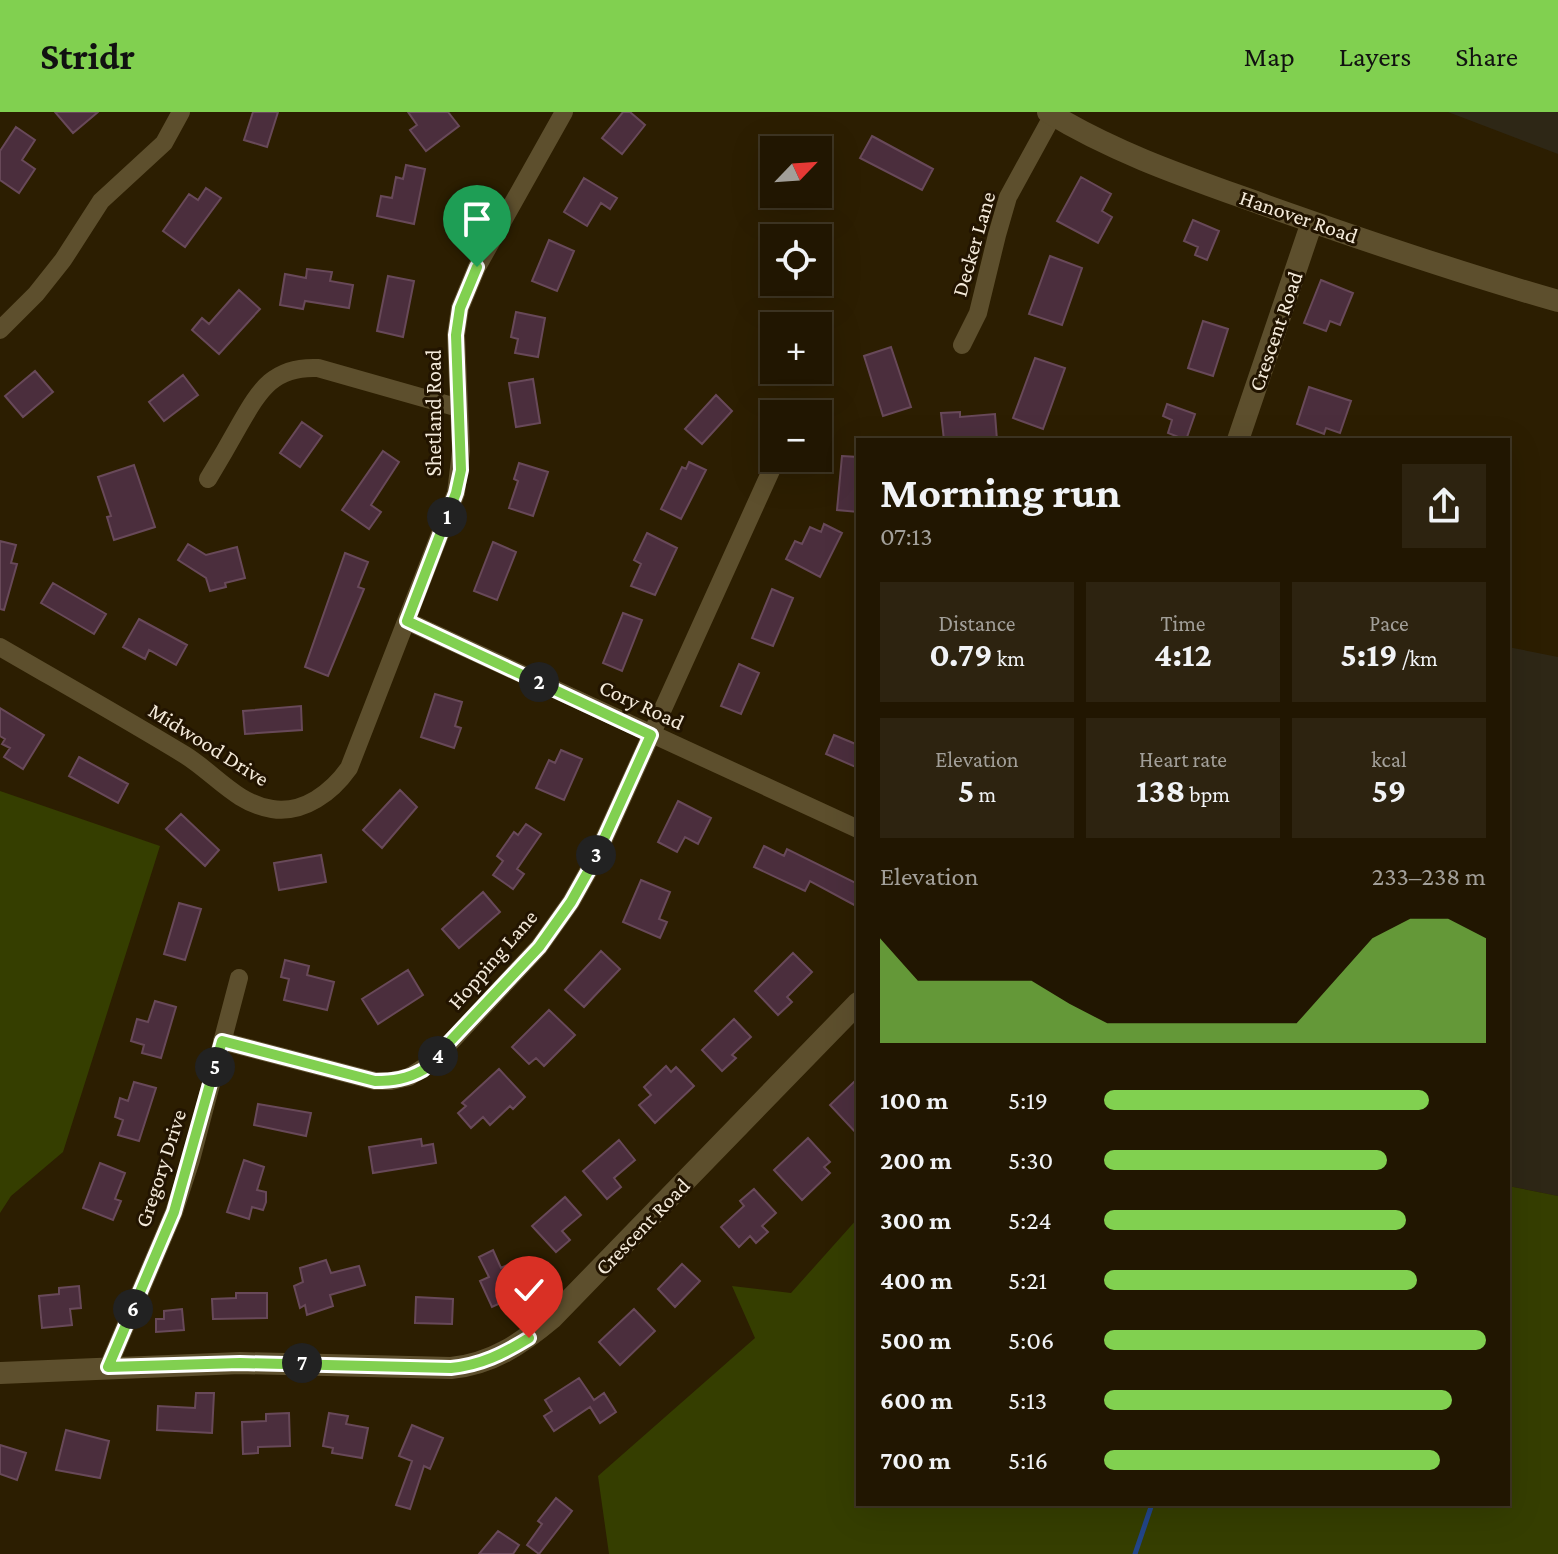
<!DOCTYPE html>
<meta charset="utf-8">
<style>
body{margin:0;font-family:"Crimson Pro",serif;background:#2d2310;color:#f1f3f6;height:100vh;display:flex;flex-direction:column;font-size:30px;white-space:nowrap}
*{box-sizing:border-box;margin:0}
p{font-size:26px;color:#a29f99}
.icon{flex:none;width:44px;height:44px;fill:none;stroke:currentColor;stroke-width:2;stroke-linecap:round;stroke-linejoin:round}
.map{position:relative;flex:1;overflow:hidden}
.details{position:absolute;left:856px;top:326px;width:654px;height:1068px;display:flex;flex-direction:column;background:#211601;border-radius:0px;box-shadow:0 8px 32px #0002,0 0 0 2px #3e3523}
.details>*{flex:none}
.needle{width:52px;rotate:65deg}
.controls{position:absolute;left:760px;top:24px;display:grid;gap:16px}
.controls a{display:grid;place-items:center;width:72px;height:72px;border-radius:0px;background:#211601;box-shadow:0 8px 32px #0002,0 0 0 2px #3e3523;font-size:40px}
.pin{position:absolute;display:grid;place-items:center;width:68px;height:68px;color:#fff;margin:-82px -34px;border-radius:50% 50% 50% 0;rotate:-45deg;box-shadow:0 0 8px #0007}
.pin .icon{rotate:45deg}
.km{position:absolute;width:40px;height:40px;margin:-20px;border-radius:50%;background:#222;color:#fff;font-size:22px;line-height:40px;text-align:center}
.round{display:grid;place-items:center;flex:none;width:84px;height:84px;border-radius:0px;background:#2d2310}
.head{display:flex;align-items:center;justify-content:space-between;height:136px;padding:0 24px}
h1{font-size:44px;font-weight:700;line-height:60px}
.figures{display:grid;grid-template-columns:repeat(3,1fr);gap:12px;height:136px;padding:8px 24px}
.figures div{display:grid;align-content:center;border-radius:0px;background:#2d2310;text-align:center}
.figures b{font-size:34px;font-weight:700}
.figures small{font-size:22px;font-weight:400}
.figures p{font-size:22px}
.chart{height:224px;padding:16px 24px}
.chart p{display:flex;justify-content:space-between}
.chart svg{width:100%;height:144px;margin-top:8px;fill:#81d050;opacity:.7}
ul{padding:0 24px;list-style:none;font-size:26px}
li{display:grid;grid-template-columns:128px 96px 1fr;align-items:center;height:60px}
li i{height:20px;border-radius:10px;background:#81d050}
header{display:flex;align-items:center;gap:48px;box-sizing:border-box;height:112px;padding:0 40px;background:#81d050;color:#111}
header strong{font-size:38px}
nav{display:flex;gap:44px;margin-inline-start:auto;font-size:28px}
.map>svg:first-child{display:block}
</style>
<header>
<strong>Stridr</strong>
<nav><a>Map</a><a>Layers</a><a>Share</a></nav>
</header>
<div class="map">
<svg width="1558" height="1442" viewBox="0 0 1558 1442">
<rect width="100%" height="100%" fill="#2c1e01"/>
<path fill="#2e2716" d="M 1448,0 L 1558,0 L 1558,42 Z
M 1508,535 L 1558,545 L 1558,1084 L 1508,1074 Z"/>
<path fill="#353e00" d="M 0,679 L 160,734 L 63,1040 L 11,1084 L 0,1101 Z
M 1508,1074 L 1558,1084 L 1558,1442 L 609,1442 L 598,1364 L 755,1226 L 732,1174 L 791,1181 L 858,1106 L 858,1392 L 1508,1392 Z"/>
<g fill="none" stroke-linecap="round" stroke-linejoin="round">
<path stroke="#224588" stroke-width="5" d="M 1135,1442 L 1152,1392"/>
</g>
<path fill="#4b2e3d" stroke="#684959" stroke-width="2" d="M 55,0 L 98,0 L 73,21 Z
M 253,0 L 278,0 L 267,35 L 244,28 Z
M 408,0 L 448,0 L 459,14 L 426,39 L 410,18 L 417,13 Z
M 623,0 L 630,0 L 645,13 L 622,42 L 602,26 Z
M 16,15 L 35,28 L 22,48 L 35,57 L 19,81 L 0,68 L 0,39 Z
M 872,24 L 933,57 L 922,78 L 860,46 Z
M 406,53 L 425,57 L 414,112 L 377,104 L 381,84 L 392,86 L 396,65 L 403,67 Z
M 1081,65 L 1111,82 L 1102,99 L 1112,105 L 1098,131 L 1057,109 Z
M 584,66 L 617,86 L 610,97 L 601,91 L 587,114 L 564,100 Z
M 206,76 L 221,86 L 185,135 L 163,119 L 189,82 L 198,88 Z
M 1193,108 L 1219,119 L 1207,148 L 1195,143 L 1198,135 L 1184,129 Z
M 549,128 L 574,139 L 557,179 L 532,169 Z
M 1050,144 L 1082,156 L 1062,213 L 1029,202 Z
M 307,157 L 332,160 L 330,169 L 353,173 L 349,196 L 305,189 L 303,197 L 280,193 L 285,162 L 306,166 Z
M 388,164 L 414,169 L 403,225 L 377,219 Z
M 1321,168 L 1353,181 L 1340,213 L 1330,209 L 1326,219 L 1304,211 Z
M 239,178 L 260,197 L 219,242 L 192,218 L 202,206 L 209,212 Z
M 516,200 L 545,206 L 538,245 L 515,241 L 518,227 L 511,225 Z
M 1203,209 L 1228,217 L 1213,264 L 1188,256 Z
M 891,235 L 911,295 L 883,304 L 864,244 Z
M 1035,246 L 1065,256 L 1043,317 L 1013,306 Z
M 35,259 L 53,280 L 23,305 L 5,284 Z
M 183,263 L 198,283 L 164,309 L 149,290 Z
M 533,267 L 540,311 L 516,315 L 509,271 Z
M 1309,275 L 1351,289 L 1340,321 L 1326,316 L 1324,322 L 1297,312 Z
M 716,283 L 732,299 L 702,332 L 685,317 Z
M 1167,292 L 1195,302 L 1186,328 L 1168,321 L 1172,308 L 1163,304 Z
M 960,300 L 960,305 L 995,302 L 997,328 L 944,328 L 941,301 Z
M 302,310 L 322,324 L 300,355 L 280,341 Z
M 383,339 L 399,350 L 371,393 L 381,400 L 369,417 L 342,398 Z
M 842,344 L 858,345 L 858,400 L 837,398 Z
M 689,350 L 706,358 L 681,407 L 661,397 L 682,355 L 686,357 Z
M 519,351 L 548,360 L 533,404 L 509,396 L 518,369 L 514,367 Z
M 134,353 L 155,415 L 114,428 L 107,405 L 111,404 L 98,365 Z
M 824,412 L 842,421 L 820,465 L 786,447 L 795,429 L 802,432 L 810,415 L 821,420 Z
M 647,421 L 677,436 L 655,483 L 631,474 L 641,452 L 634,448 Z
M 0,429 L 16,433 L 11,451 L 17,452 L 4,498 L 0,497 Z
M 493,430 L 516,440 L 497,488 L 474,479 Z
M 188,432 L 206,443 L 237,435 L 245,466 L 225,471 L 226,475 L 210,479 L 206,466 L 178,448 Z
M 345,441 L 368,450 L 358,475 L 364,477 L 328,564 L 305,555 Z
M 53,471 L 106,502 L 94,522 L 41,491 Z
M 772,477 L 793,486 L 773,534 L 752,526 Z
M 623,501 L 642,508 L 622,559 L 603,551 Z
M 139,507 L 187,533 L 176,553 L 149,538 L 145,547 L 123,535 Z
M 739,552 L 759,561 L 741,602 L 721,594 Z
M 435,582 L 462,590 L 455,614 L 461,616 L 454,636 L 421,625 Z
M 301,594 L 302,618 L 245,622 L 243,599 Z
M 0,596 L 44,623 L 23,657 L 4,645 L 10,636 L 2,632 L 5,627 L 0,624 Z
M 834,623 L 858,633 L 858,656 L 826,642 Z
M 561,638 L 582,647 L 564,688 L 536,676 L 549,648 L 555,651 Z
M 79,645 L 128,672 L 118,691 L 69,664 Z
M 400,678 L 417,695 L 382,736 L 363,718 Z
M 678,689 L 711,706 L 698,732 L 685,725 L 677,740 L 658,730 Z
M 181,702 L 219,738 L 205,754 L 166,717 Z
M 526,712 L 541,722 L 517,757 L 524,762 L 513,777 L 493,763 L 503,749 L 497,744 L 514,720 L 518,723 Z
M 764,734 L 784,744 L 787,737 L 858,772 L 858,795 L 810,769 L 805,779 L 754,755 Z
M 321,743 L 326,770 L 279,778 L 274,751 Z
M 641,768 L 670,780 L 659,807 L 667,810 L 660,826 L 623,810 Z
M 483,780 L 500,800 L 459,836 L 442,817 Z
M 179,791 L 201,797 L 185,848 L 164,842 Z
M 601,839 L 620,857 L 584,895 L 565,878 Z
M 793,841 L 812,860 L 787,885 L 792,890 L 778,903 L 755,879 Z
M 285,848 L 309,854 L 307,863 L 334,870 L 327,898 L 284,888 L 289,867 L 281,865 Z
M 408,858 L 423,883 L 378,912 L 362,887 Z
M 155,889 L 176,895 L 161,946 L 142,941 L 144,933 L 131,929 L 137,907 L 148,910 Z
M 549,898 L 575,923 L 544,954 L 536,946 L 529,952 L 512,935 Z
M 734,907 L 751,925 L 732,943 L 736,946 L 722,959 L 702,938 Z
M 666,954 L 671,960 L 676,955 L 694,974 L 655,1011 L 639,993 L 651,983 L 644,975 Z
M 499,957 L 525,985 L 513,997 L 510,994 L 490,1013 L 483,1005 L 471,1016 L 458,1001 L 466,994 L 462,991 Z
M 858,966 L 858,1023 L 830,993 Z
M 134,970 L 156,976 L 139,1029 L 118,1023 L 123,1008 L 115,1005 L 120,986 L 128,989 Z
M 258,992 L 311,1001 L 306,1024 L 254,1013 Z
M 808,1026 L 830,1050 L 824,1055 L 830,1061 L 802,1088 L 774,1058 Z
M 421,1027 L 422,1034 L 433,1032 L 436,1051 L 373,1061 L 369,1035 Z
M 619,1028 L 635,1048 L 614,1066 L 621,1075 L 607,1087 L 583,1059 Z
M 244,1048 L 264,1055 L 257,1078 L 266,1080 L 266,1090 L 263,1098 L 252,1095 L 249,1107 L 227,1100 Z
M 100,1051 L 125,1061 L 115,1087 L 121,1089 L 113,1108 L 83,1096 Z
M 754,1077 L 776,1101 L 762,1114 L 768,1120 L 756,1131 L 750,1124 L 739,1135 L 721,1115 L 744,1094 L 740,1089 Z
M 565,1085 L 581,1103 L 562,1119 L 570,1128 L 556,1140 L 532,1114 Z
M 493,1138 L 501,1156 L 520,1147 L 530,1168 L 501,1181 L 505,1189 L 492,1195 L 480,1169 L 489,1165 L 479,1145 Z
M 326,1148 L 331,1161 L 359,1154 L 365,1173 L 330,1183 L 333,1194 L 307,1203 L 305,1193 L 300,1196 L 294,1174 L 303,1170 L 300,1156 Z
M 682,1152 L 700,1169 L 675,1195 L 658,1177 Z
M 79,1174 L 81,1196 L 70,1197 L 72,1213 L 42,1216 L 39,1184 L 59,1182 L 59,1176 Z
M 236,1181 L 267,1181 L 267,1206 L 213,1207 L 212,1187 L 236,1186 Z
M 416,1185 L 453,1187 L 452,1212 L 415,1211 Z
M 182,1197 L 184,1218 L 156,1220 L 156,1207 L 164,1207 L 164,1199 Z
M 634,1197 L 655,1219 L 620,1253 L 599,1230 Z
M 579,1266 L 594,1288 L 604,1281 L 616,1300 L 600,1311 L 590,1295 L 554,1319 L 544,1304 L 552,1299 L 545,1288 Z
M 196,1281 L 214,1281 L 212,1321 L 157,1318 L 158,1294 L 195,1296 Z
M 289,1301 L 290,1334 L 258,1335 L 258,1341 L 243,1342 L 242,1310 L 266,1309 L 266,1302 Z
M 329,1301 L 348,1304 L 346,1312 L 368,1316 L 362,1346 L 332,1341 L 333,1336 L 323,1334 Z
M 412,1313 L 443,1326 L 430,1357 L 424,1354 L 410,1397 L 396,1393 L 412,1349 L 399,1344 Z
M 66,1318 L 109,1329 L 100,1366 L 56,1358 Z
M 0,1333 L 26,1341 L 17,1368 L 0,1362 Z
M 556,1386 L 572,1399 L 539,1442 L 527,1433 L 542,1412 L 538,1409 Z
M 498,1419 L 519,1433 L 513,1442 L 479,1442 Z"/>
<g fill="none" stroke-linecap="round" stroke-linejoin="round">
<path stroke="#5d4f2d" stroke-width="18" d="M 0,218 L 36,182 L 63,148 L 101,89 L 164,31 L 181,0
M 962,233 L 978,201 L 997,123 L 1008,85 L 1053,3
M 208,367 C 219,349 230,330 240,312 C 260,277 274,254 318,256 L 459,296
M 407,509 L 858,717
M 0,535 C 62,571 124,606 185,643 C 214,661 237,692 272,697 C 304,702 332,680 349,656 L 456,381 L 461,339 L 456,223 L 460,196 L 477,155 L 564,0
M 222,929 L 375,969 L 391,969 L 409,965 L 432,950 L 539,835 L 571,790 L 594,749 L 774,352
M 108,1255 L 174,1100 L 191,1048 L 239,866"/>
<path stroke="#5d4f2d" stroke-width="22" d="M 1048,0 C 1116,42 1192,67 1267,94 C 1363,128 1460,161 1558,189
M 1238,328 L 1312,110
M 0,1261 L 240,1251 L 451,1256 C 492,1252 521,1232 552,1206 L 858,891"/>
</g>
<g fill="none" stroke-linecap="round" stroke-linejoin="round">
<defs>
<path id="route" d="M 477,155 L 460,196 L 456,223 L 461,358 L 456,381 L 407,509 L 651,623 L 594,749 L 571,790 L 539,835 L 423,958 C 407,967 393,969 375,969 L 222,929 L 174,1100 L 108,1255 L 240,1251 L 451,1256 C 481,1253 503,1242 529,1226"/>
</defs>
<use href="#route" stroke="#fff" stroke-width="16"/>
<use href="#route" stroke="#81d050" stroke-width="10"/>
</g>
<g text-anchor="middle" stroke-width="6" stroke-linejoin="round" paint-order="stroke">
<g font-size="22" fill="#f4eada" stroke="#221400">
<text transform="translate(1299 104) rotate(19)" y="8">Hanover Road</text>
<text transform="translate(973 132) rotate(-74)" y="8">Decker Lane</text>
<text transform="translate(1275 219) rotate(-71)" y="8">Crescent Road</text>
<text transform="translate(433 301) rotate(-90)" y="8">Shetland Road</text>
<text transform="translate(642 592) rotate(25)" y="8">Cory Road</text>
<text transform="translate(209 632) rotate(32)" y="8">Midwood Drive</text>
<text transform="translate(492 847) rotate(-49)" y="8">Hopping Lane</text>
<text transform="translate(160 1056) rotate(-72)" y="8">Gregory Drive</text>
<text transform="translate(642 1114) rotate(-46)" y="8">Crescent Road</text>
</g>
</g>
</svg>
<div class="controls">
<a><svg class="needle" viewBox="-14 -14 28 28"><path d="M0-13l5 13h-10z" fill="#e53935"/><path d="M0 13l5-13h-10z" fill="#a29f99"/></svg></a>
<a><svg class="icon" aria-label="locate" viewBox="0 0 24 24"><circle cx="12" cy="12" r="6"/><path d="M12 2v4M12 18v4M2 12h4M18 12h4"/></svg></a>
<a>+</a>
<a>−</a>
</div>
<div class="pin" style="left:477px;top:155px;background:#1e9e55"><svg class="icon" aria-label="arrive" viewBox="0 0 24 24"><path d="M6 21V4h12l-3 4 3 4H6"/></svg></div>
<div class="pin" style="left:529px;top:1226px;background:#d93025"><svg class="icon" aria-label="check" viewBox="0 0 24 24"><path d="M5 12l5 5 9-10"/></svg></div>
<b class="km" style="left:447px;top:405px">1</b>
<b class="km" style="left:539px;top:570px">2</b>
<b class="km" style="left:596px;top:743px">3</b>
<b class="km" style="left:438px;top:944px">4</b>
<b class="km" style="left:215px;top:955px">5</b>
<b class="km" style="left:133px;top:1197px">6</b>
<b class="km" style="left:302px;top:1251px">7</b>
<section class="details">
<div class="head"><div><h1>Morning run</h1><p>07:13</p></div><a class="round"><svg class="icon" aria-label="share" viewBox="0 0 24 24"><path d="M12 15V3M7 8l5-5 5 5M5 13v7h14v-7"/></svg></a></div>
<div class="figures">
<div><p>Distance</p><b>0.79<small> km</small></b></div>
<div><p>Time</p><b>4:12</b></div>
<div><p>Pace</p><b>5:19<small> /km</small></b></div>
</div>
<div class="figures">
<div><p>Elevation</p><b>5<small> m</small></b></div>
<div><p>Heart rate</p><b>138<small> bpm</small></b></div>
<div><p>kcal</p><b>59</b></div>
</div>
<div class="chart"><p><span>Elevation</span>233–238 m</p>
<svg viewBox="0 0 160 44" preserveAspectRatio="none"><path d="M0 44V12L10 25L20 25L30 25L40 25L50 32L60 38L70 38L80 38L90 38L100 38L110 38L120 25L130 12L140 6L150 6L160 12V44z"/></svg>
</div>
<ul>
<li><b>100 m</b>5:19<i style="width:85%"></i></li>
<li><b>200 m</b>5:30<i style="width:74%"></i></li>
<li><b>300 m</b>5:24<i style="width:79%"></i></li>
<li><b>400 m</b>5:21<i style="width:82%"></i></li>
<li><b>500 m</b>5:06<i style="width:100%"></i></li>
<li><b>600 m</b>5:13<i style="width:91%"></i></li>
<li><b>700 m</b>5:16<i style="width:88%"></i></li>
</ul>
</section>
</div>
